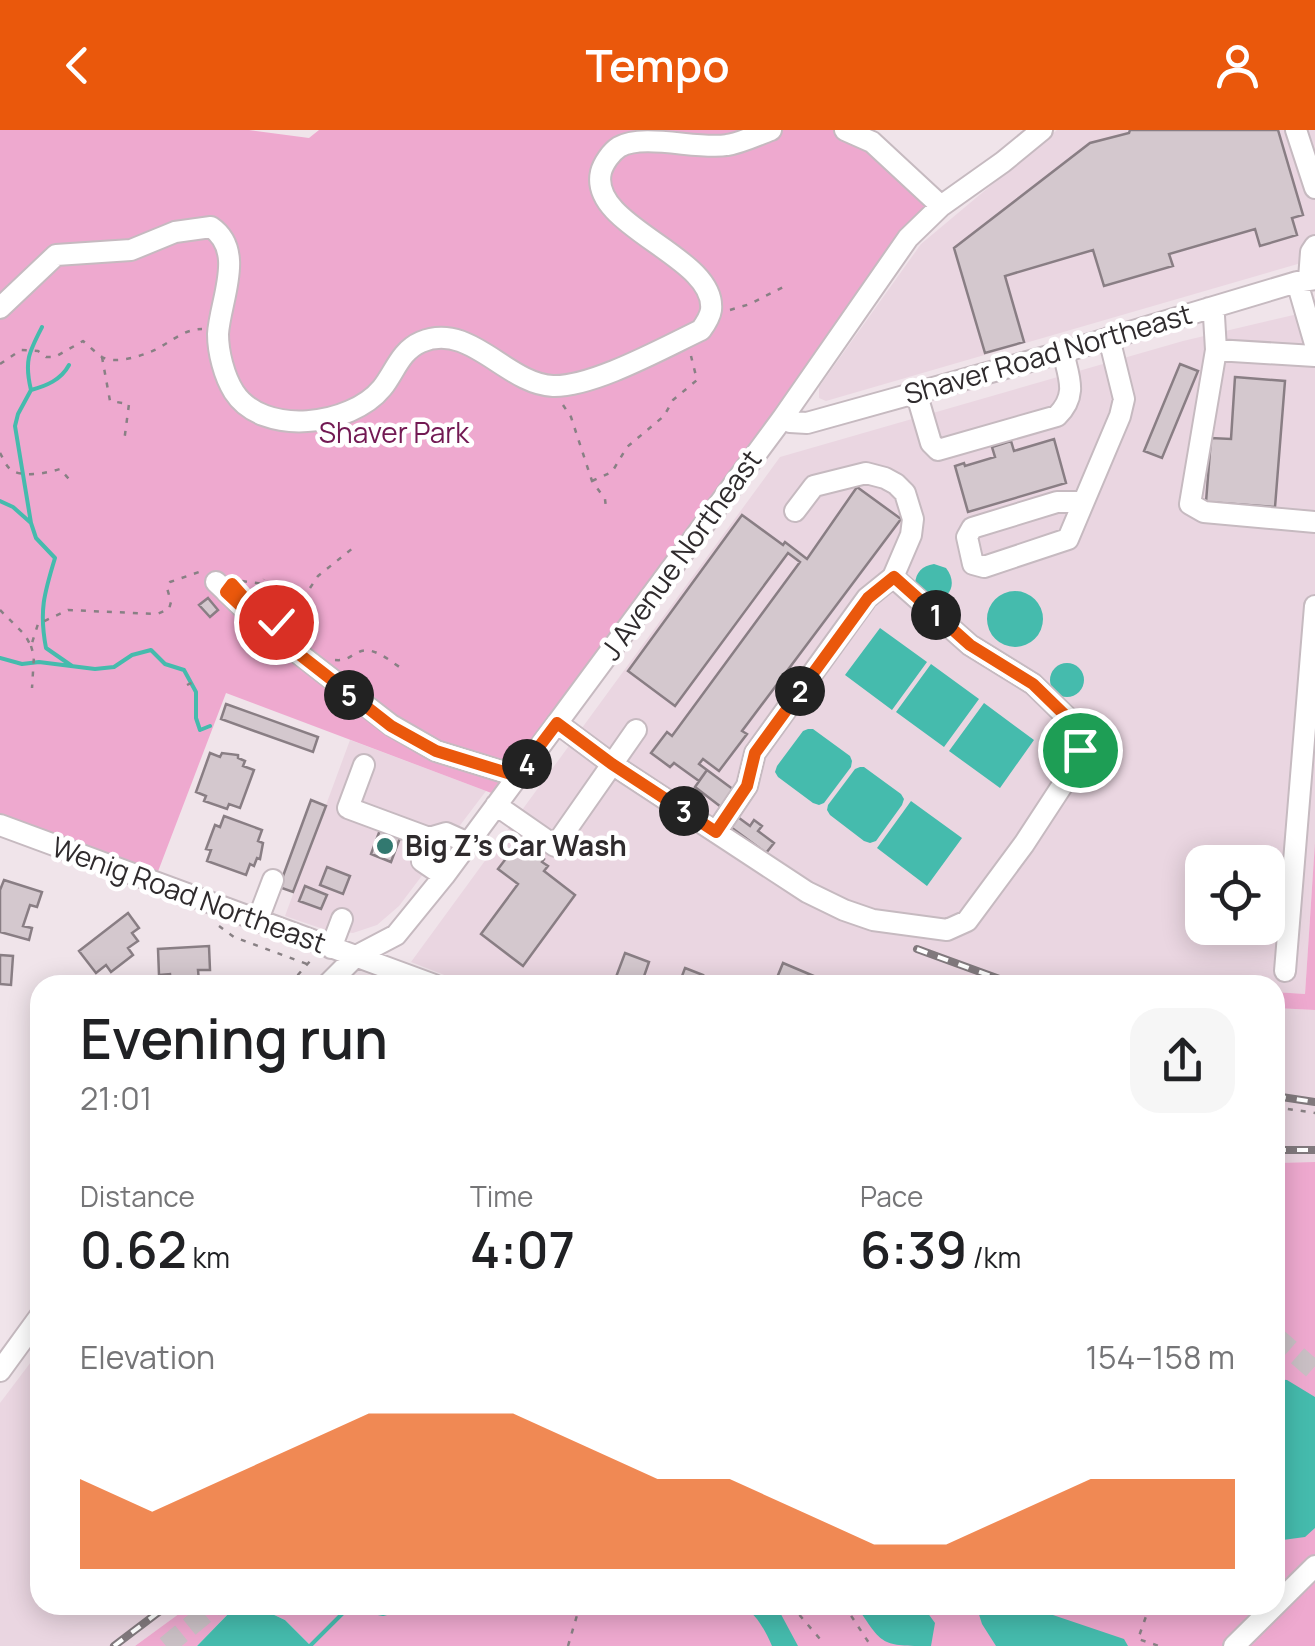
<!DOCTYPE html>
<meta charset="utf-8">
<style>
body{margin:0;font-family:Manrope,sans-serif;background:#f6f6f6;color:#202124;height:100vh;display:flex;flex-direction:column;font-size:38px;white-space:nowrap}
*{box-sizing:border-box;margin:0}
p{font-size:32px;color:#757577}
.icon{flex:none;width:55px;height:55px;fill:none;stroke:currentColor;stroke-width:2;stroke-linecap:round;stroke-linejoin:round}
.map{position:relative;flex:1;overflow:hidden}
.sheet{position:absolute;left:30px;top:845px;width:1255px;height:640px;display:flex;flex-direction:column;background:#fff;border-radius:30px;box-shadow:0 5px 25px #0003}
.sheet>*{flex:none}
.fabs{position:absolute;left:1185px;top:715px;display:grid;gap:20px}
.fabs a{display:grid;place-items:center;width:100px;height:100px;border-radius:20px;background:#fff;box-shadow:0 5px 25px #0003;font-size:50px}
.pin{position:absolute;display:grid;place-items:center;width:85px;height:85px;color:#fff;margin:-42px;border:5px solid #fff;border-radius:50%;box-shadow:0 2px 10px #0007}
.km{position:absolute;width:50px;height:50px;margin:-25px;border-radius:50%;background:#222;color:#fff;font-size:28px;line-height:50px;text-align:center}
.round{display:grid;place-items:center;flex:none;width:105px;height:105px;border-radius:30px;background:#f6f6f6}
.overview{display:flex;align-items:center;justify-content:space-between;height:170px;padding:0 50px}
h1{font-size:55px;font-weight:600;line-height:75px}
.metrics{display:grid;grid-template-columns:repeat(3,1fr);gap:15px;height:170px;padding:10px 50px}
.metrics div{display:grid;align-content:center}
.metrics b{font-size:50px;font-weight:600}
.metrics small{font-size:28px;font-weight:400}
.metrics p{font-size:28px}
.chart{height:280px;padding:20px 50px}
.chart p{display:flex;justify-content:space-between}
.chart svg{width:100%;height:180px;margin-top:10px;fill:#ea580c;opacity:.7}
header{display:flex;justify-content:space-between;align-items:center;height:130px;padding:0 50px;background:#ea580c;color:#fff;font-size:45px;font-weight:600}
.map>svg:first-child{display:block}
</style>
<header><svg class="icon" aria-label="back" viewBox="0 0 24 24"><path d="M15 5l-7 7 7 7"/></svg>Tempo<svg class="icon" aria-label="person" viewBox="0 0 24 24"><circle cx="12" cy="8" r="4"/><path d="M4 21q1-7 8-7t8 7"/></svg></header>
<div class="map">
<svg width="1315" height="1516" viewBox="0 0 1315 1516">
<rect width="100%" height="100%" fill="#f0e4ea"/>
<path fill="#ead6e1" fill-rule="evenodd" d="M 1057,0 L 1315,0 L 1315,129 L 826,271 L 819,268 L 819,257 L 921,114 Z
M 1315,180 L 1315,712 L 1305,864 L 1275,862 L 1275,855 L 470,855 L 411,832 L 780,327 L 1183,211 ZM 1202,732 L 1268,732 L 1268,798 L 1202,798 Z
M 350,610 L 486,661 L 399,776 L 377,795 L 353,803 L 326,800 L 285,786 Z
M 1275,878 L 1315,880 L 1315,1032 L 1275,1033 Z
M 40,1220 L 40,1475 L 191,1475 L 135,1516 L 0,1516 L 0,1273 Z"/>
<path fill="#eea9cf" d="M 0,0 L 249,0 L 309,8 L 319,0 L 861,0 L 941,76 L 502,667 L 226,563 L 154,752 L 0,695 Z
M 1315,712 L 1315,880 L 1275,878 L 1275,862 L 1305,864 Z
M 1315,1032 L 1315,1516 L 311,1516 L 285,1490 L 253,1475 L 1275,1475 L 1275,1033 Z
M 191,1475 L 253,1475 L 231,1481 L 197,1516 L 135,1516 Z"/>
<path fill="#45bbad" d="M 934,434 L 946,438 C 957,452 952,468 934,471 L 915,454 C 916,442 922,436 934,434 Z
M987 489a28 28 0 1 1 56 0a28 28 0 1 1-56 0Z
M 880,498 L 927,532 L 892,580 L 845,545 Z
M1050 550a17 17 0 1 1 34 0a17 17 0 1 1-34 0Z
M 931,534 L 979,569 L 944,617 L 896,582 Z
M 984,573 L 1034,610 L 1000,658 L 949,621 Z
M 808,599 L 813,599 L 850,626 L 852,631 L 851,637 L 824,673 L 819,675 L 813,673 L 778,647 L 775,642 L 777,636 L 803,601 Z
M 860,637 L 864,637 L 901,664 L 904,669 L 902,675 L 876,711 L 870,713 L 864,711 L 830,685 L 827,680 L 828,675 L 855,639 Z
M 911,671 L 962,708 L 927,756 L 877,718 Z
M 1275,1249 L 1287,1250 L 1315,1267 L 1315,1398 L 1305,1407 L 1275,1411 Z
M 253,1475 L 285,1490 L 311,1516 L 197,1516 L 231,1481 Z
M 742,1475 L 776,1475 L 798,1516 L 772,1516 C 765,1500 757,1485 742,1475 Z
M 856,1475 L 922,1475 L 935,1493 L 931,1516 C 881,1516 883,1516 856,1475 Z
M 976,1475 L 1039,1475 L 1050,1484 L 1124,1509 L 1128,1516 L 996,1516 L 982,1494 Z"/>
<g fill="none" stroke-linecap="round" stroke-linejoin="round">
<path stroke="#45bbad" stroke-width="4" d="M 31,260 C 46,256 61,250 69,235
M 0,371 L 13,377 L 31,393 L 36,408 L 55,428 C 44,464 39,481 46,518 L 72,536
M 31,393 L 15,296 L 18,284 L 31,260 C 24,231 29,222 42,197
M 0,528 L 22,534 L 39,532 L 95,539 L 114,537 L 132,525 L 151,520 L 165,534 L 184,540 L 196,562 L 196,588 L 200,600 L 210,596
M 311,1515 L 349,1477 L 383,1484 L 414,1475"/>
</g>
<path fill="#d4c8ce" stroke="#897e84" stroke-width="2.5" d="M 1130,0 L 1278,0 L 1303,85 L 1292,88 L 1297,105 L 1260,116 L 1255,99 L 1169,124 L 1173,136 L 1104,156 L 1093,120 L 1005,146 L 1024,212 L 985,223 L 954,118 L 1090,13 L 1129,3 Z
M 1180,234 L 1198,241 L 1162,328 L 1144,321 Z
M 1235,247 L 1285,251 L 1275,377 L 1206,372 L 1211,308 L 1231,309 Z
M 1054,309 L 1066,353 L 968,382 L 955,336 L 964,333 L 965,336 L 995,327 L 992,317 L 1011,311 L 1014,321 Z
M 857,357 L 901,389 L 742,601 L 747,604 L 719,641 L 703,629 L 699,634 L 707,640 L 699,651 L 674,633 L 670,637 L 651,623 L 667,602 L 672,606 L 800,432 L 788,423 L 675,576 L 628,541 L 742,385 L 783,415 L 785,412 L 807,429 Z
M 208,468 L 218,480 L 210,487 L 199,475 Z
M 226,574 L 318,607 L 313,622 L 221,589 Z
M 210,623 L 220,627 L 222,623 L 238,625 L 238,628 L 245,631 L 243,636 L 254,640 L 240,678 L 229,674 L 227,679 L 204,671 L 206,666 L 196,662 Z
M 707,640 L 738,663 L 725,680 L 695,657 Z
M 311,670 L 326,676 L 293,762 L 279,757 Z
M 735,685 L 750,696 L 754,690 L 762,696 L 758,701 L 774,713 L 766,723 L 728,695 Z
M 224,686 L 262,700 L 258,711 L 263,713 L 260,729 L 257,728 L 254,736 L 250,734 L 246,745 L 207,731 L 211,720 L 206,719 L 215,695 L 220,697 Z
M 380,700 L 400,708 L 391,732 L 371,724 Z
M 517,714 L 522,718 L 524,715 L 544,729 L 542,732 L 548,736 L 544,741 L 575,765 L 523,836 L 481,804 L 518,754 L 498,739 Z
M 327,737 L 350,746 L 343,764 L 320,755 Z
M 4,750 L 42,762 L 37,777 L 30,775 L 23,796 L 32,798 L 29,810 L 0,802 L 0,760 Z
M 305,756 L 327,765 L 321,779 L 299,771 Z
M 128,783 L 139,798 L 132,803 L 138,811 L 128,818 L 133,825 L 111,842 L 106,835 L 96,843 L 79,821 Z
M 209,816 L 210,840 L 198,840 L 199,851 L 171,853 L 170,844 L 159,845 L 158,819 Z
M 625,823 L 649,832 L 641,855 L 613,855 Z
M 0,825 L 13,826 L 11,855 L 0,854 Z
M 783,833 L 835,855 L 774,855 Z
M 685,838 L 703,845 L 699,855 L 679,854 Z"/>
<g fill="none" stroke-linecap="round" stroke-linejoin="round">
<path stroke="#c9bfc4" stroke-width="20" stroke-dasharray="20 10" stroke-linecap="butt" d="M 1275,1206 L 1315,1241
M 166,1516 L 216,1475"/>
<defs>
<path id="minor" d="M 845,0 L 872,12 L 941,76
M 1296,0 L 1315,58
M 1309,149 L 1311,122 L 1315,116
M 1297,152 L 1315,214
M 0,178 L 56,125 L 131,120 L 175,102 L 211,97 C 246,121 220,170 218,204 C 218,222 224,246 234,262 C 263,307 351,296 382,258 C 395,242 400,221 421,212 C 470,191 506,254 553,256 C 593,257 663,218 701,200 C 706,193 710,187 711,180 C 717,126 588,97 601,42 C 603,34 611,22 619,17 C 644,3 698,20 727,15 C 741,13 757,5 771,0
M 1209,178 L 1214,186 L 1216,220 L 1315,226
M 1216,220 L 1190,374 L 1204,382 L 1315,392
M 916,262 L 931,313 L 938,320 L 1057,286 C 1078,265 1069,248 1063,222
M 782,289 L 790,292 L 807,293 L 1063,222 L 1297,152 L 1315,149
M 1083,372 L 1057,372 L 972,398 L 967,407 L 973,434 L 984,437 L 1068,409 L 1120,286 L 1124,269 L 1109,208
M 216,452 L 258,492 L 391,595 L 436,621 L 517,646
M 557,593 L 612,634 L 807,762 L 844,780 L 873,790 L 947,800 L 967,791 L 1024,714 L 1071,642 L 1080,620 L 1076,596 L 1033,554 L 970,515 L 893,447 L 911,405 L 913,389 L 905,363 L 896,354 L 885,348 L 866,343 L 814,356 L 795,381
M 364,635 L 348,678 L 429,708 L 446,703 L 468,713
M 496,675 L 555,716 L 636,600
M 0,695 L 434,855
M 716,702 L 747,656 L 755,623 L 867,468 L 893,447
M 429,708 L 422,731 L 444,746
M 257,792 L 273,750
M 331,818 L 342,789
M 1285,841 L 1315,476
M 327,855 L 356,826 L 396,805 L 444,746 L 782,289 L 908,108 L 941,76 L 1003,32 L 1042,0
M 0,1241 L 40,1186
M 1234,1516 L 1315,1436"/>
</defs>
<use href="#minor" stroke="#c6bac0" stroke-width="24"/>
<path stroke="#888084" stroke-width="2.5" stroke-dasharray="5 8" stroke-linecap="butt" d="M 730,180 L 750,174 L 789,154
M 102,227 L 110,271 L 129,274 L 124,312
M 0,234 L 21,220 L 38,221 L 46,227 L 55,227 L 83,211 C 89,216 96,223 102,227 C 114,234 138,227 150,222 C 168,215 182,199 202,199
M 563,275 L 571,287 L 592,351 L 605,369 L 606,378
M 0,323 C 3,328 5,334 9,338 C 20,349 47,343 60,339 L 69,349
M 592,351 L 612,342 L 627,317 L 664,286 L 673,270 L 697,250 L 691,226
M 242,451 L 263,454 L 264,449
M 261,471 L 274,471 L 275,486
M 275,471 L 306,464 L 318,446 L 353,418
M 0,480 L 25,505 L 31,516 L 38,494 L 68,480 L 157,484 L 169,479 L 171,472 L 167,458 L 170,452 L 202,441
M 31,516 L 34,526 L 32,558
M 335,530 C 347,531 348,527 359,522 C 373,515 391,532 404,540
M 187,555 L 195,551
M 219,796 L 234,807 L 307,834
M 289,855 L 311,830
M 1275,977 L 1315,983
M 791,1475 L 820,1509 L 822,1516
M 844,1475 L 871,1516
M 1150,1475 L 1138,1509 L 1159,1516
M 568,1516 L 580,1475"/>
<use href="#minor" stroke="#fff" stroke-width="20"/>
<defs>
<path id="rail" d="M 917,819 L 1016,855
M 1275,966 L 1315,972
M 1275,1020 L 1315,1020
M 114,1516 L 168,1475"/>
</defs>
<use href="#rail" stroke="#81797d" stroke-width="8"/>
<use href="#rail" stroke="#fff" stroke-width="4" stroke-dasharray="11" stroke-linecap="butt"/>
</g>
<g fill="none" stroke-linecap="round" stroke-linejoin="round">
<defs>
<path id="route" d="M 276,492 L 274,471 L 248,472 L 232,454 L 226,462 L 258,492 L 391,596 L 436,621 L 517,646 L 557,593 L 612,634 L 716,702 L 747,656 L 755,623 L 868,468 L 894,447 L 970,515 L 1033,554 L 1076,596 L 1080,620"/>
</defs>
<use href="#route" stroke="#fff" stroke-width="20"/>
<use href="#route" stroke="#ea580c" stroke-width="12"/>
</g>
<circle fill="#327970" stroke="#fff" stroke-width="4" cx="385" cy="716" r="10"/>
<g text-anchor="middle" stroke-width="9" stroke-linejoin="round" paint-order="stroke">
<g font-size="28" fill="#2f2b2d" stroke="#fff">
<text transform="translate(1048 224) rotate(-16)" y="10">Shaver Road Northeast</text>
<text transform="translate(681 425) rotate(-54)" y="10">J Avenue Northeast</text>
<text transform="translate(189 765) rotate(20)" y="10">Wenig Road Northeast</text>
</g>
<g font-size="28" fill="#721953" stroke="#fff">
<text x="394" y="313">Shaver Park</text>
</g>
<g font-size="28" font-weight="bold" fill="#2f2b2d" stroke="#fff" text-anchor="start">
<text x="405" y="726">Big Z's Car Wash</text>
</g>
</g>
</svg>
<div class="fabs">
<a><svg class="icon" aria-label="locate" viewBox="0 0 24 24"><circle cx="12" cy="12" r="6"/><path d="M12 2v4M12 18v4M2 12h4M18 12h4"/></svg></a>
</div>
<div class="pin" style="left:1080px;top:620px;background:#1e9e55"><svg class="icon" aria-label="arrive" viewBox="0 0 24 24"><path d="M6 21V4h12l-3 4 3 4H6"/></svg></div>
<div class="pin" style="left:276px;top:492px;background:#d93025"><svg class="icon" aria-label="check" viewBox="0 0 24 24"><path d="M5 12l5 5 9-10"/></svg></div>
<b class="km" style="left:936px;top:485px">1</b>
<b class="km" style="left:800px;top:561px">2</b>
<b class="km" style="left:684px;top:681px">3</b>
<b class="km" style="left:527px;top:634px">4</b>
<b class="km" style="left:349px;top:565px">5</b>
<section class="sheet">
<div class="overview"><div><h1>Evening run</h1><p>21:01</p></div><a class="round"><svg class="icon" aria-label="share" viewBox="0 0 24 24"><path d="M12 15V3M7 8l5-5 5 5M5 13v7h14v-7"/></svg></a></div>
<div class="metrics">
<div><p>Distance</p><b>0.62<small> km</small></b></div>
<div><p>Time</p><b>4:07</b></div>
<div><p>Pace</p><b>6:39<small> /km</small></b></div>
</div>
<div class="chart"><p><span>Elevation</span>154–158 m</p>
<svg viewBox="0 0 160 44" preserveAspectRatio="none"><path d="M0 44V22L10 30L20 22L30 14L40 6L50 6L60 6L70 14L80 22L90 22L100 30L110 38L120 38L130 30L140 22L150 22L160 22V44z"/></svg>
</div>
</section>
</div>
